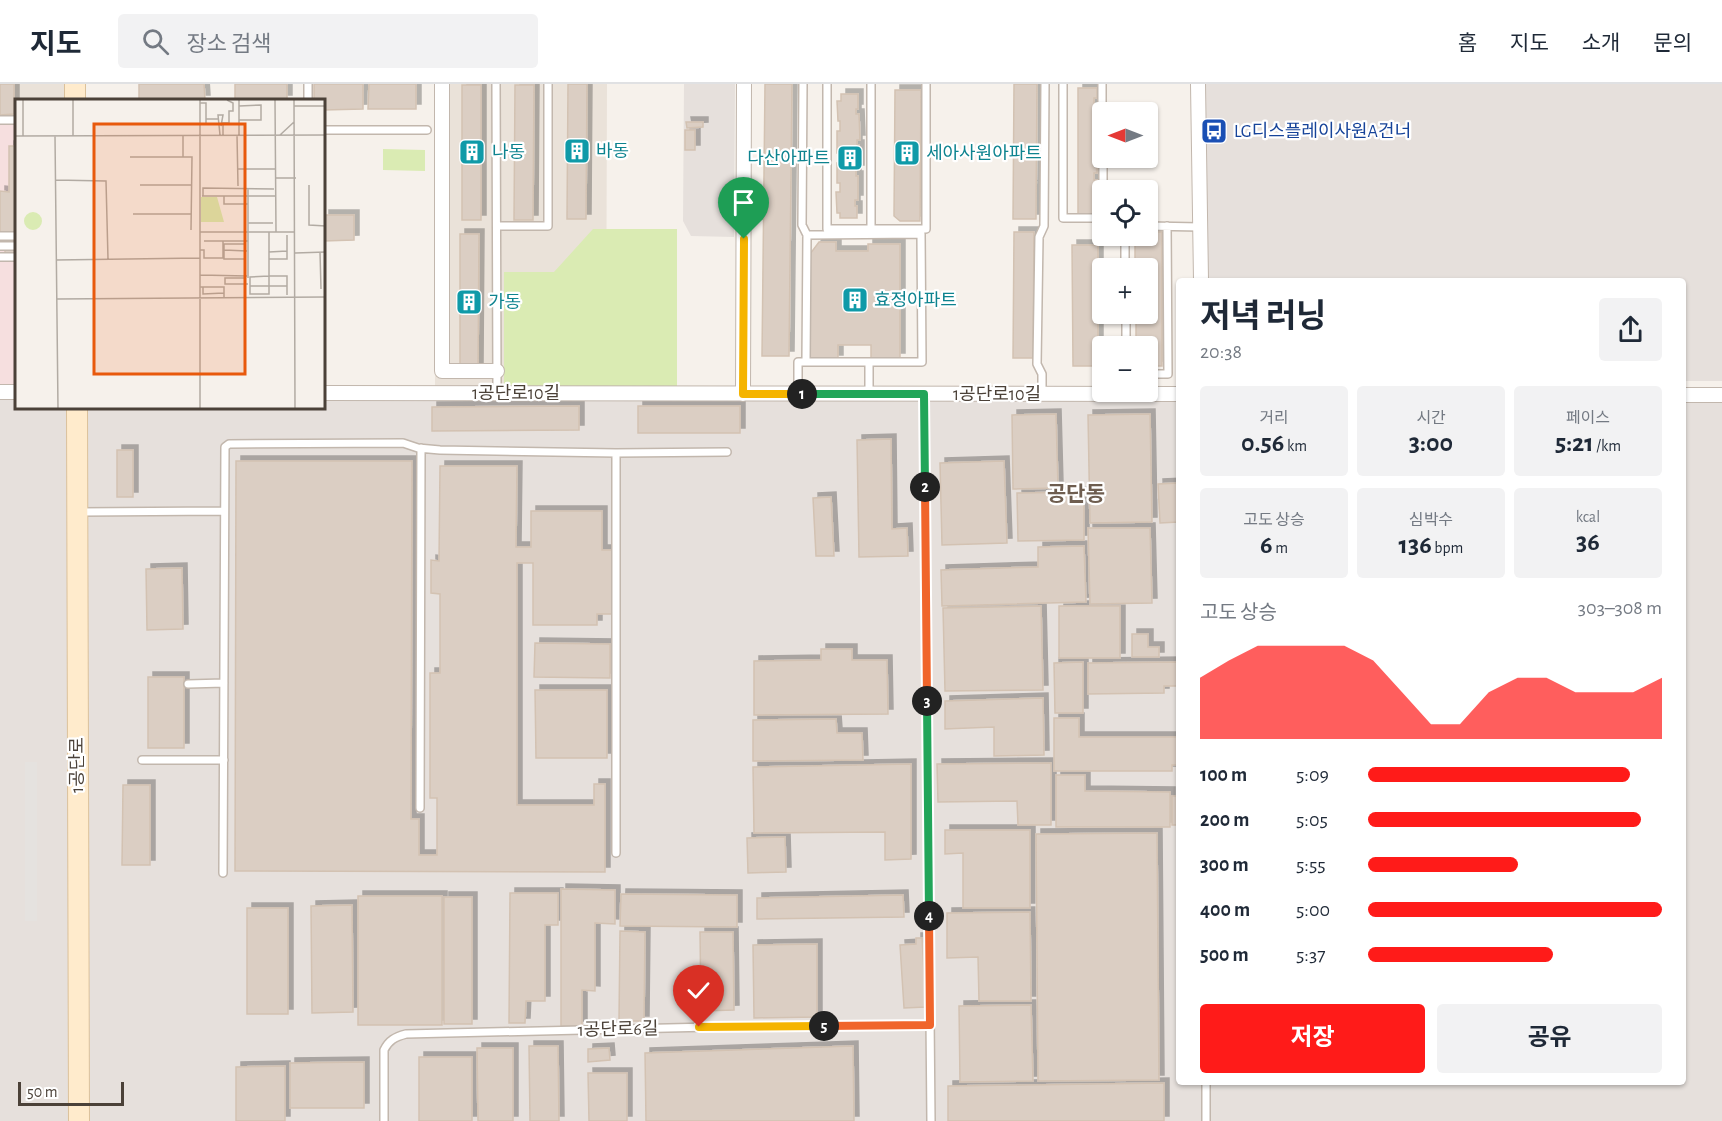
<!DOCTYPE html>
<html lang="ko">
<meta charset="utf-8">
<style>
body{margin:0;font-family:"Alegreya Sans","Noto Sans KR",sans-serif;background:#f2f2f3;color:#1f2937;height:100vh;display:flex;flex-direction:column;font-size:22px;white-space:nowrap}
*{box-sizing:border-box;margin:0}
p{font-size:20px;color:#747a83}
.icon{flex:none;width:33px;height:33px;fill:none;stroke:currentColor;stroke-width:2;stroke-linecap:round;stroke-linejoin:round}
.map{position:relative;flex:1;overflow:hidden}
.side{position:absolute;left:1176px;top:194px;width:510px;height:807px;display:flex;flex-direction:column;background:#fff;border-radius:6px;box-shadow:0 2px 4px #0004}
.side>*{flex:none}
.needle{width:39px;rotate:270deg}
.fabs{position:absolute;left:1092px;top:18px;display:grid;gap:12px}
.fabs a{display:grid;place-items:center;width:66px;height:66px;border-radius:6px;background:#fff;box-shadow:0 2px 4px #0004;font-size:30px}
.scale{position:absolute;left:18px;bottom:15px;width:106px;box-sizing:border-box;padding-left:6px;border:3px solid #4b4138;border-top:0;font-size:16px;line-height:21px;white-space:nowrap;color:#4b4138;-webkit-text-stroke:4px #fff;paint-order:stroke}
.pin{position:absolute;display:grid;place-items:center;width:51px;height:51px;color:#fff;margin:-62px -26px;border-radius:50% 50% 50% 0;rotate:-45deg;box-shadow:0 0 6px #0007}
.pin .icon{rotate:45deg}
.km{position:absolute;width:30px;height:30px;margin:-15px;border-radius:50%;background:#222;color:#fff;font-size:16px;line-height:30px;text-align:center}
.round{display:grid;place-items:center;flex:none;width:63px;height:63px;border-radius:6px;background:#f2f2f3}
.headline{display:flex;align-items:center;justify-content:space-between;height:102px;padding:0 24px}
h1{font-size:33px;font-weight:700;line-height:45px}
.metrics{display:grid;grid-template-columns:repeat(3,1fr);gap:9px;height:102px;padding:6px 24px}
.metrics div{display:grid;align-content:center;border-radius:6px;background:#f2f2f3;text-align:center}
.metrics b{font-size:26px;font-weight:700}
.metrics small{font-size:16px;font-weight:400}
.metrics p{font-size:16px}
.chart{height:168px;padding:12px 24px}
.chart p{display:flex;justify-content:space-between}
.chart svg{width:100%;height:108px;margin-top:6px;fill:#ff1b19;opacity:.7}
.cta{display:flex;gap:12px;margin-top:auto;padding:12px 24px}
.cta a{flex:1;height:69px;border-radius:6px;background:#ff1b19;color:#fff;font-size:24px;font-weight:700;line-height:69px;text-align:center}
.cta a+a{background:#f2f2f3;color:#1f2937}
ul{padding:0 24px;list-style:none;font-size:20px}
li{display:grid;grid-template-columns:96px 72px 1fr;align-items:center;height:45px}
li i{height:15px;border-radius:8px;background:#ff1b19}
header{display:flex;align-items:center;gap:36px;box-sizing:border-box;height:84px;padding:0 30px;background:#fff;border-bottom:2px solid #e0e1e3}
header strong{font-size:28px}
nav{display:flex;gap:33px;margin-inline-start:auto;font-size:21px}
.search{width:420px;height:54px;background:#f2f2f3;display:flex;align-items:center;gap:15px;box-sizing:border-box;padding:0 21px;border-radius:6px;color:#747a83;font-size:22px}
.map>svg:first-child{display:block}
</style>
<header>
<strong>지도</strong>
<div class="search"><svg class="icon" aria-label="search" viewBox="0 0 24 24"><circle cx="10" cy="10" r="6"/><path d="M15 15l6 6"/></svg>장소 검색</div>
<nav><a>홈</a><a>지도</a><a>소개</a><a>문의</a></nav>
</header>
<div class="map">
<svg width="1722" height="1037" viewBox="0 0 1722 1037">
<defs>
<filter id="shadow"><feDropShadow dx="5" dy="-5" stdDeviation="0" flood-color="#0004"/></filter>
</defs>
<rect width="100%" height="100%" fill="#f6f1eb"/>
<path fill="#eae2d9" d="M 0,0 L 75,0 L 75,16 L 16,16 L 16,36 L 0,36 Z
M 435,0 L 607,0 L 606,310 L 435,309 Z"/>
<path fill="#e6e0dc" d="M 684,0 L 735,0 L 734,153 L 691,152 L 683,137 Z
M 1206,0 L 1722,0 L 1722,297 L 1683,297 L 1683,196 L 1207,196 Z
M 0,308 L 16,308 L 16,324 L 324,324 L 324,309 L 1179,310 L 1179,998 L 1683,998 L 1683,311 L 1722,311 L 1722,1037 L 0,1037 Z"/>
<path fill="#f6dfdf" d="M 0,36 L 16,36 L 16,308 L 0,308 Z"/>
<path fill="#daebb3" d="M 383,65 L 425,66 L 425,87 L 383,86 Z
M 593,145 L 677,145 L 677,302 L 504,302 L 504,188 L 554,188 Z"/>
<path fill="#e5e2df" d="M 25,678 L 37,678 L 37,837 L 25,837 Z"/>
<path fill="#dbcec3" stroke="#d3c2b2" stroke-width="1.5" filter="url(#shadow)" d="M 0,0 L 14,0 L 14,30 L 0,31 Z
M 139,0 L 204,0 L 205,16 L 139,16 Z
M 235,0 L 287,0 L 287,16 L 235,16 Z
M 314,0 L 363,0 L 363,25 L 324,26 L 324,16 L 314,16 Z
M 369,0 L 416,0 L 416,25 L 368,25 Z
M 568,0 L 587,0 L 586,135 L 567,135 Z
M 765,0 L 792,0 L 789,272 L 762,272 Z
M 1014,0 L 1037,0 L 1036,135 L 1013,135 Z
M 462,1 L 481,1 L 481,136 L 462,136 Z
M 515,1 L 534,1 L 533,136 L 514,136 Z
M 1078,4 L 1097,4 L 1097,14 L 1094,14 L 1094,21 L 1097,21 L 1097,39 L 1094,39 L 1094,46 L 1097,46 L 1097,64 L 1094,64 L 1094,70 L 1097,70 L 1097,89 L 1094,89 L 1094,96 L 1097,96 L 1097,114 L 1094,114 L 1094,120 L 1097,120 L 1097,131 L 1078,131 Z
M 895,6 L 921,6 L 920,137 L 900,137 L 894,132 Z
M 841,10 L 858,10 L 858,25 L 856,25 L 856,30 L 859,30 L 860,56 L 857,56 L 857,61 L 859,61 L 859,86 L 856,86 L 856,92 L 858,92 L 858,116 L 855,116 L 855,122 L 857,122 L 857,134 L 840,134 L 840,129 L 837,129 L 836,108 L 840,108 L 840,99 L 837,99 L 837,79 L 841,79 L 840,69 L 837,69 L 837,47 L 840,47 L 840,37 L 838,37 L 837,17 L 841,17 Z
M 686,38 L 703,38 L 703,43 L 687,44 Z
M 685,46 L 695,46 L 695,66 L 685,66 Z
M 9,62 L 16,62 L 16,149 L 0,149 L 0,107 L 9,108 Z
M 324,131 L 354,131 L 354,156 L 324,157 Z
M 1014,148 L 1034,148 L 1033,274 L 1013,274 Z
M 1148,148 L 1162,148 L 1162,282 L 1148,282 L 1148,262 L 1136,262 L 1136,230 L 1148,230 L 1148,184 L 1135,184 L 1135,152 L 1148,152 Z
M 460,150 L 479,150 L 478,285 L 460,285 Z
M 819,158 L 836,158 L 836,167 L 868,167 L 868,160 L 900,160 L 900,274 L 871,274 L 871,261 L 838,261 L 838,276 L 810,276 L 810,170 Z
M 5,159 L 16,159 L 16,176 L 5,176 Z
M 1072,161 L 1098,161 L 1098,282 L 1073,282 Z
M 579,322 L 579,346 L 432,347 L 432,323 Z
M 638,322 L 740,322 L 740,349 L 638,349 Z
M 1056,330 L 1058,404 L 1013,405 L 1012,331 Z
M 1150,330 L 1152,438 L 1090,439 L 1088,331 Z
M 891,355 L 892,445 L 907,444 L 908,472 L 859,473 L 857,356 Z
M 117,366 L 133,366 L 133,413 L 117,413 Z
M 236,377 L 412,377 L 411,735 L 419,735 L 419,771 L 437,771 L 437,714 L 430,714 L 430,589 L 440,589 L 440,510 L 431,509 L 431,476 L 439,477 L 440,382 L 517,382 L 516,463 L 531,463 L 531,427 L 602,427 L 602,466 L 612,466 L 612,530 L 597,530 L 597,541 L 533,541 L 533,479 L 517,479 L 517,721 L 594,721 L 594,700 L 605,700 L 605,788 L 235,787 Z
M 1004,377 L 1007,459 L 942,461 L 940,379 Z
M 1179,399 L 1179,438 L 1160,439 L 1158,400 Z
M 1084,408 L 1084,456 L 1018,457 L 1017,409 Z
M 831,413 L 834,472 L 816,472 L 813,414 Z
M 1088,444 L 1150,444 L 1152,519 L 1090,520 Z
M 1084,462 L 1086,518 L 942,522 L 941,486 L 1038,483 L 1038,463 Z
M 182,484 L 183,545 L 147,546 L 146,485 Z
M 1041,522 L 1043,606 L 945,607 L 943,524 Z
M 1059,522 L 1120,522 L 1120,574 L 1059,574 Z
M 1132,550 L 1148,550 L 1148,563 L 1159,563 L 1159,573 L 1132,573 Z
M 535,559 L 610,560 L 610,594 L 534,593 Z
M 821,565 L 852,565 L 852,576 L 887,576 L 888,630 L 754,631 L 754,577 L 821,576 Z
M 1083,578 L 1083,629 L 1055,629 L 1054,579 Z
M 1179,578 L 1179,602 L 1164,602 L 1164,609 L 1088,610 L 1088,579 Z
M 148,593 L 184,593 L 184,664 L 148,664 Z
M 535,606 L 607,606 L 607,674 L 536,674 Z
M 1043,614 L 1044,671 L 994,672 L 994,643 L 945,645 L 945,617 Z
M 1054,634 L 1079,634 L 1079,653 L 1179,653 L 1179,681 L 1172,681 L 1172,687 L 1054,687 Z
M 836,635 L 837,649 L 862,649 L 863,676 L 753,677 L 753,636 Z
M 1051,679 L 1051,741 L 1018,741 L 1017,717 L 938,718 L 937,680 Z
M 911,680 L 911,775 L 885,776 L 885,748 L 754,749 L 753,683 Z
M 1056,691 L 1085,691 L 1085,707 L 1170,708 L 1170,743 L 1056,743 Z
M 123,701 L 150,701 L 150,781 L 122,781 Z
M 1172,712 L 1179,712 L 1179,741 L 1172,741 Z
M 945,746 L 1030,746 L 1030,824 L 963,824 L 963,769 L 945,770 Z
M 1157,749 L 1159,996 L 1038,997 L 1036,750 Z
M 785,753 L 786,788 L 748,789 L 747,754 Z
M 561,805 L 615,806 L 615,840 L 595,839 L 595,907 L 582,906 L 582,942 L 561,942 Z
M 510,809 L 558,809 L 558,841 L 545,841 L 545,917 L 526,917 L 525,939 L 509,939 Z
M 621,810 L 737,811 L 737,843 L 620,842 Z
M 903,811 L 904,833 L 757,835 L 757,814 Z
M 358,812 L 442,812 L 442,941 L 358,941 Z
M 444,813 L 472,813 L 472,940 L 444,940 Z
M 352,821 L 353,928 L 312,929 L 311,822 Z
M 247,824 L 288,824 L 288,930 L 247,930 Z
M 1030,828 L 1031,917 L 979,917 L 978,873 L 947,874 L 947,829 Z
M 620,847 L 645,848 L 644,937 L 619,937 Z
M 700,848 L 733,848 L 734,926 L 701,927 Z
M 916,854 L 922,854 L 926,923 L 904,924 L 900,861 L 916,860 Z
M 817,860 L 817,933 L 754,934 L 753,861 Z
M 1031,921 L 1033,997 L 960,998 L 959,922 Z
M 529,962 L 558,962 L 559,1037 L 530,1037 Z
M 853,962 L 854,1037 L 646,1037 L 645,969 Z
M 477,964 L 513,964 L 513,1037 L 478,1037 Z
M 609,964 L 610,976 L 588,978 L 588,965 Z
M 419,973 L 472,973 L 472,1037 L 419,1037 Z
M 364,978 L 364,1024 L 290,1024 L 290,979 Z
M 285,982 L 285,1037 L 236,1037 L 236,983 Z
M 588,989 L 627,989 L 627,1037 L 589,1037 Z
M 1164,999 L 1164,1037 L 948,1037 L 948,1002 Z"/>
<g fill="none" stroke-linecap="round" stroke-linejoin="round">
<defs>
<path id="lane" d="M 308,0 L 308,16
M 496,0 L 497,302
M 803,0 L 802,141 L 807,151 L 921,150 L 922,278 L 869,278 L 869,310
M 827,0 L 827,145 L 926,145 L 926,0
M 1063,0 L 1063,134 L 1102,134
M 1102,0 L 1102,51
M 0,36 L 16,36
M 324,46 L 427,46
M 1103,74 L 1103,106
M 497,142 L 548,142 L 548,0
M 1148,142 L 1200,143
M 871,145 L 871,0
M 0,152 L 16,152
M 1125,152 L 1125,184
M 0,162 L 16,162
M 0,173 L 16,173
M 1126,230 L 1126,262
M 806,278 L 807,151
M 1148,290 L 1168,290 L 1167,142
M 798,310 L 798,278 L 869,278
M 924,310 L 931,1037
M 1042,310 L 1042,290 L 1037,280 L 1039,153 L 1044,142 L 1045,0
M 616,369 L 616,769
M 80,428 L 224,427
M 188,600 L 224,599
M 142,676 L 224,676
M 420,724 L 421,364
M 223,789 L 225,363 L 229,360 L 403,359 L 418,364 L 440,366 L 616,369 L 727,368
M 1206,998 L 1206,1037
M 384,1037 L 384,966 C 389,956 395,953 406,950 L 753,942 L 930,941"/>
<path id="street" d="M 442,0 L 442,287 L 497,287
M 1198,0 L 1201,196
M 0,308 L 16,308
M 324,309 L 1179,310
M 743,310 L 744,0
M 1683,311 L 1722,311"/>
<path id="secondary" d="M 75,0 L 75,16
M 77,324 L 79,1037"/>
</defs>
<use href="#lane" stroke="#c2b7ad" stroke-width="10"/>
<use href="#street" stroke="#c2b7ad" stroke-width="16"/>
<use href="#secondary" stroke="#dbc19b" stroke-width="22"/>
<use href="#lane" stroke="#fff" stroke-width="7"/>
<use href="#street" stroke="#fff" stroke-width="14"/>
<use href="#secondary" stroke="#ffebcc" stroke-width="20"/>
</g>
<g fill="none" stroke-linecap="round" stroke-linejoin="round">
<defs>
<path id="split-1" d="M 744,155 L 743,310 L 802,310"/>
<path id="split-2" d="M 802,310 L 924,310 L 925,403"/>
<path id="split-3" d="M 925,403 L 927,617"/>
<path id="split-4" d="M 927,617 L 929,832"/>
<path id="split-5" d="M 824,942 L 930,941 L 929,832"/>
<path id="split-6" d="M 699,943 L 824,942"/>
</defs>
<use href="#split-1" stroke="#fff" stroke-width="12"/>
<use href="#split-2" stroke="#fff" stroke-width="12"/>
<use href="#split-3" stroke="#fff" stroke-width="12"/>
<use href="#split-4" stroke="#fff" stroke-width="12"/>
<use href="#split-5" stroke="#fff" stroke-width="12"/>
<use href="#split-6" stroke="#fff" stroke-width="12"/>
<use href="#split-1" stroke="#f5b400" stroke-width="8"/>
<use href="#split-2" stroke="#22a559" stroke-width="8"/>
<use href="#split-3" stroke="#f0652b" stroke-width="8"/>
<use href="#split-4" stroke="#22a559" stroke-width="8"/>
<use href="#split-5" stroke="#f0652b" stroke-width="8"/>
<use href="#split-6" stroke="#f5b400" stroke-width="8"/>
</g>
<defs>
<symbol id="bus-square" viewBox="-11 -11 22 22"><rect x="-9" y="-9" width="18" height="18" rx="4" fill="#1a4fb4" stroke="#fff"/><path d="M-5-6H5V4H4V6H2V4H-2V6H-4V4H-5ZM-3.5-4V0h7V-4ZM-3.5 1.2v1.5H-2V1.2ZM2 1.2v1.5H3.5V1.2Z" fill="#fff"/></symbol>
<symbol id="building-square" viewBox="-11 -11 22 22"><rect x="-9" y="-9" width="18" height="18" rx="4" fill="#0f9aa8" stroke="#fff"/><path d="M-4-6H4V6H1V3H-1V6H-4ZM-2.5-4.3h1.7v1.8h-1.7ZM.8-4.3h1.7v1.8H.8ZM-2.5-1h1.7V.8h-1.7ZM.8-1h1.7V.8H.8Z" fill="#fff"/></symbol>
</defs>
<g fill-rule="evenodd">
<use href="#bus-square" x="1199" y="32" width="30" height="30"/>
<use href="#building-square" x="562" y="52" width="30" height="30"/>
<use href="#building-square" x="457" y="53" width="30" height="30"/>
<use href="#building-square" x="892" y="54" width="30" height="30"/>
<use href="#building-square" x="835" y="59" width="30" height="30"/>
<use href="#building-square" x="840" y="201" width="30" height="30"/>
<use href="#building-square" x="454" y="203" width="30" height="30"/>
</g>
<g text-anchor="middle" stroke-width="4.5" stroke-linejoin="round" paint-order="stroke">
<g font-size="18" fill="#164399" stroke="#fff" text-anchor="start">
<text x="1234" y="53">LG디스플레이사원A건너</text>
</g>
<g font-size="18" fill="#0d838f" stroke="#fff" text-anchor="start">
<text x="596" y="73">바동</text>
<text x="492" y="74">나동</text>
<text x="926" y="75">세아사원아파트</text>
<text x="830" y="80" text-anchor="end">다산아파트</text>
<text x="874" y="222">효정아파트</text>
<text x="488" y="224">가동</text>
</g>
<g font-size="18" fill="#4b4138" stroke="#fff">
<text x="516" y="315">1공단로10길</text>
<text x="997" y="316">1공단로10길</text>
<text transform="translate(77 681) rotate(-90)" y="6">1공단로</text>
<text transform="translate(618 945) rotate(-1)" y="6">1공단로6길</text>
</g>
<g font-size="21" font-weight="bold" fill="#6e5d4f" stroke="#fff">
<text x="1076" y="417">공단동</text>
</g>
</g>
<g transform="translate(15 15)">
<rect width="310" height="310" fill="#f6f1eb"/>
<path d="M 186,98 L 202,98 L 209,123 L 186,123 ZM9 122a9 9 0 1 1 18 0a9 9 0 1 1-18 0Z" fill="#daebb3"/>
<path fill="none" stroke="#b2aba3" stroke-width="1.5" d="M 8,1 L 8,37M 58,1 L 58,37M 224,1 L 224,36M 260,1 L 261,133M 279,1 L 280,310M 185,4 L 191,4 L 191,20M 224,7 L 246,6 L 246,21 L 224,21M 279,7 L 311,7M 203,20 L 191,20 L 191,25 L 205,25M 205,36 L 203,16 L 208,16 L 206,27M 208,36 L 208,24 L 214,24 L 214,12 L 218,12 L 218,4 L 212,1M 222,36 L 223,87M 265,36 L 279,23M 0,37 L 311,36M 40,37 L 43,310M 168,37 L 168,58M 115,58 L 177,58 L 176,131M 223,70 L 261,70M 261,79 L 281,79M 40,81 L 91,82 L 93,160M 125,86 L 177,86M 294,86 L 294,126 L 311,127M 233,89 L 233,179M 187,97 L 261,97M 188,97 L 188,89 L 259,90M 209,97 L 209,105 L 233,105M 118,115 L 176,115M 233,124 L 258,124M 185,133 L 280,133M 254,133 L 254,195 L 235,195 L 235,178 L 254,177 L 272,177 L 272,196M 189,142 L 208,142M 209,145 L 230,145 L 230,160 L 209,160 ZM 185,151 L 189,151 L 189,159 L 208,159 L 208,142 L 233,142M 209,151 L 232,152M 254,153 L 272,152M 305,153 L 306,190M 280,154 L 311,153M 254,160 L 272,160 L 272,136M 41,161 L 185,159M 185,176 L 232,177M 230,185 L 230,179 L 210,179 L 210,185 L 233,185M 235,187 L 272,187M 185,188 L 209,188 L 209,199M 188,188 L 188,195 L 209,194M 42,200 L 311,198M 185,310 L 185,1"/>
<path fill="#e8590c" fill-opacity="0.15" stroke="#e8590c" stroke-width="3" d="M 79,25 L 230,25 L 230,275 L 79,275 Z"/>
<rect width="310" height="310" fill="none" stroke="#4b4138" stroke-width="3"/>
</g>
</svg>
<div class="fabs">
<a><svg class="needle" viewBox="-14 -14 28 28"><path d="M0-13l5 13h-10z" fill="#e53935"/><path d="M0 13l5-13h-10z" fill="#747a83"/></svg></a>
<a><svg class="icon" aria-label="locate" viewBox="0 0 24 24"><circle cx="12" cy="12" r="6"/><path d="M12 2v4M12 18v4M2 12h4M18 12h4"/></svg></a>
<a>+</a>
<a>−</a>
</div>
<div class="scale">50 m</div>
<div class="pin" style="left:744px;top:155px;background:#1e9e55"><svg class="icon" aria-label="arrive" viewBox="0 0 24 24"><path d="M6 21V4h12l-3 4 3 4H6"/></svg></div>
<div class="pin" style="left:699px;top:943px;background:#d93025"><svg class="icon" aria-label="check" viewBox="0 0 24 24"><path d="M5 12l5 5 9-10"/></svg></div>
<b class="km" style="left:802px;top:310px">1</b>
<b class="km" style="left:925px;top:403px">2</b>
<b class="km" style="left:927px;top:617px">3</b>
<b class="km" style="left:929px;top:832px">4</b>
<b class="km" style="left:824px;top:942px">5</b>
<section class="side">
<div class="headline"><div><h1>저녁 러닝</h1><p>20:38</p></div><a class="round"><svg class="icon" aria-label="share" viewBox="0 0 24 24"><path d="M12 15V3M7 8l5-5 5 5M5 13v7h14v-7"/></svg></a></div>
<div class="metrics">
<div><p>거리</p><b>0.56<small> km</small></b></div>
<div><p>시간</p><b>3:00</b></div>
<div><p>페이스</p><b>5:21<small> /km</small></b></div>
</div>
<div class="metrics">
<div><p>고도 상승</p><b>6<small> m</small></b></div>
<div><p>심박수</p><b>136<small> bpm</small></b></div>
<div><p>kcal</p><b>36</b></div>
</div>
<div class="chart"><p><span>고도 상승</span>303–308 m</p>
<svg viewBox="0 0 160 44" preserveAspectRatio="none"><path d="M0 44V19L10 12L20 6L30 6L40 6L50 6L60 12L70 25L80 38L90 38L100 25L110 19L120 19L130 25L140 25L150 25L160 19V44z"/></svg>
</div>
<ul>
<li><b>100 m</b>5:09<i style="width:89%"></i></li>
<li><b>200 m</b>5:05<i style="width:93%"></i></li>
<li><b>300 m</b>5:55<i style="width:51%"></i></li>
<li><b>400 m</b>5:00<i style="width:100%"></i></li>
<li><b>500 m</b>5:37<i style="width:63%"></i></li>
</ul>
<div class="cta"><a>저장</a><a>공유</a></div>
</section>
</div>
